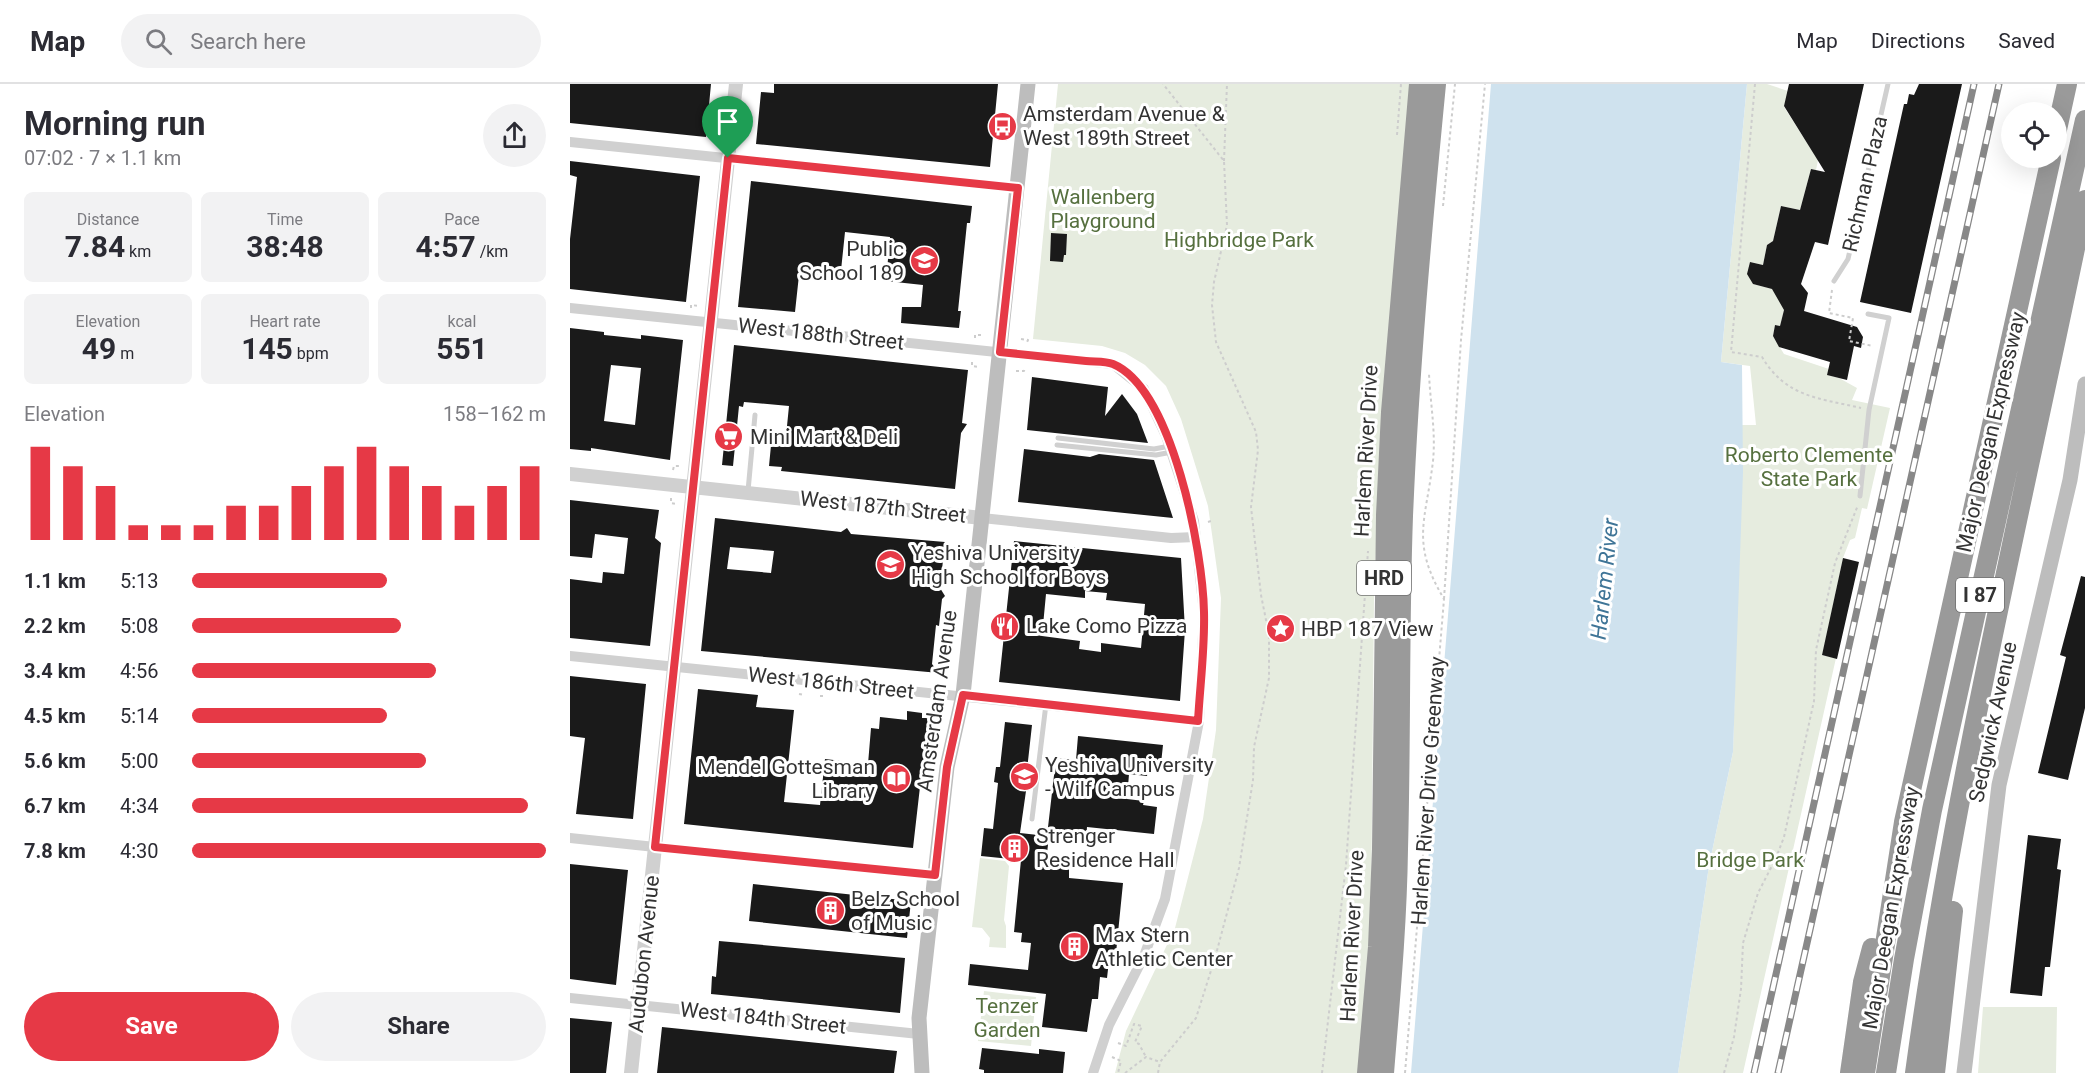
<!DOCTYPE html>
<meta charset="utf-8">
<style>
body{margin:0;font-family:Roboto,sans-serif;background:#f2f2f3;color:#2b2b33;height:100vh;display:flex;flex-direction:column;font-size:22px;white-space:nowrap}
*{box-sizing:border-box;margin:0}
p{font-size:20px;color:#7c7c81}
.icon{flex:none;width:33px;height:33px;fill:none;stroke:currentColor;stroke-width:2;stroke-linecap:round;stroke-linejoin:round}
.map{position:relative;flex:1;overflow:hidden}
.panel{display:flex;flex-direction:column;background:#fff;width:570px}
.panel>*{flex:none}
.controls{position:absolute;left:1431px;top:18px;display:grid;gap:12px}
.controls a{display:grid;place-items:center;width:66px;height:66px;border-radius:50%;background:#fff;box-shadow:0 6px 24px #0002;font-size:30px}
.pin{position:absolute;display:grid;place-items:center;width:51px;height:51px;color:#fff;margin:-62px -26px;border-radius:50% 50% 50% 0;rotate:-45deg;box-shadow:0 0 6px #0007}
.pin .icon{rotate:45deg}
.round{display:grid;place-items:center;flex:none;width:63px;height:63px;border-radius:32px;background:#f2f2f3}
.headline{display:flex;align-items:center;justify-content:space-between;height:102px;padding:0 24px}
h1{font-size:33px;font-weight:700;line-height:45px}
.figures{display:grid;grid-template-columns:repeat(3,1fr);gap:9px;height:102px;padding:6px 24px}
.figures div{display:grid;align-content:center;border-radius:9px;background:#f2f2f3;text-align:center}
.figures b{font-size:30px;font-weight:700}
.figures small{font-size:16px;font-weight:400}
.figures p{font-size:16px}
.chart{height:168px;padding:12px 24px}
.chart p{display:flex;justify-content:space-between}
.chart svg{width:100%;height:108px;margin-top:6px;stroke:#e63946;stroke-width:6}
.primary-button{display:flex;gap:12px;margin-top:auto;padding:12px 24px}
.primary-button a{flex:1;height:69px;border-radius:36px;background:#e63946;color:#fff;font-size:24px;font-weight:700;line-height:69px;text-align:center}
.primary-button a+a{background:#f2f2f3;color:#2b2b33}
ul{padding:0 24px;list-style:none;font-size:20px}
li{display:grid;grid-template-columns:96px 72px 1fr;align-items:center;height:45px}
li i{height:15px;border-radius:8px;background:#e63946}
header{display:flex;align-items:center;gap:36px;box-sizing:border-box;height:84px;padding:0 30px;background:#fff;border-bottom:2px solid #e1e1e2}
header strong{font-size:28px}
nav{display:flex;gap:33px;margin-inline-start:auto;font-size:21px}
.search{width:420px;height:54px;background:#f2f2f3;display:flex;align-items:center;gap:15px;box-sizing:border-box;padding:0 21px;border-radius:33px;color:#7c7c81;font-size:22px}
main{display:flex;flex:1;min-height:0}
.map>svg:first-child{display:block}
</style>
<header>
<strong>Map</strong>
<div class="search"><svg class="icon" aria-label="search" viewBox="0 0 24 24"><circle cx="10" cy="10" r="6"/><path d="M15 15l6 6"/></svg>Search here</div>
<nav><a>Map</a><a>Directions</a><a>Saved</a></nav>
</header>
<main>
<section class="panel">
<div class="headline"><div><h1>Morning run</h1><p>07:02 · 7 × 1.1 km</p></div><a class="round"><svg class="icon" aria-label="share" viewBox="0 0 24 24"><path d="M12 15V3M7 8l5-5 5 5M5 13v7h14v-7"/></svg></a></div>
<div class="figures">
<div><p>Distance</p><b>7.84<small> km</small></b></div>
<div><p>Time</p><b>38:48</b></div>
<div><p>Pace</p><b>4:57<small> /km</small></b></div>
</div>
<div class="figures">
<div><p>Elevation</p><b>49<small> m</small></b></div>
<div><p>Heart rate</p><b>145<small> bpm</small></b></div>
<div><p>kcal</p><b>551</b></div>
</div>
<div class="chart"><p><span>Elevation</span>158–162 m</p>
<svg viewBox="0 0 160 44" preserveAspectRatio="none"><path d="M5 44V6M15 44V14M25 44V22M35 44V38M45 44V38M55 44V38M65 44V30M75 44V30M85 44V22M95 44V14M105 44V6M115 44V14M125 44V22M135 44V30M145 44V22M155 44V14"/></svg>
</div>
<ul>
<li><b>1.1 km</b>5:13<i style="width:55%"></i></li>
<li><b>2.2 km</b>5:08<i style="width:59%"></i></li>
<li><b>3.4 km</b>4:56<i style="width:69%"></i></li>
<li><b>4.5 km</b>5:14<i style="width:55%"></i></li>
<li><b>5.6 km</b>5:00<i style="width:66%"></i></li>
<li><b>6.7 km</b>4:34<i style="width:95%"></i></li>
<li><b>7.8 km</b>4:30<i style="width:100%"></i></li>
</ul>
<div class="primary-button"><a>Save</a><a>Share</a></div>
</section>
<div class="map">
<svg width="1515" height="989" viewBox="0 0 1515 989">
<rect width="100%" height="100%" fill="#fff"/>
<path fill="#e6ecdf" d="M 488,0 L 840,0 L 809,391 L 804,517 L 801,836 L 789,989 L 545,989 L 556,947 L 605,844 L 633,735 L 646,646 L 651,514 L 638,422 L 611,335 L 596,302 L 575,281 L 555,269 L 532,262 L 463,255 Z
M 1177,0 L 1197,0 L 1218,7 L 1214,23 L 1248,76 L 1246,86 L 1241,85 L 1230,126 L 1211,122 L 1203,157 L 1197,161 L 1193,181 L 1180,178 L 1178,190 L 1183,200 L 1210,207 L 1214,226 L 1210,242 L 1205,241 L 1203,252 L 1214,270 L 1259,285 L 1258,291 L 1269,294 L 1287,304 L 1282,316 L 1320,324 L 1297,425 L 1292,424 L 1285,454 L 1280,456 L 1273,474 L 1255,559 L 1252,571 L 1266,574 L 1173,989 L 1108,989 L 1139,782 L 1163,668 L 1172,341 L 1186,341 L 1180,282 L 1151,278 Z
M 410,774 L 435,777 L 439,782 L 434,836 L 436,842 L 436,864 L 419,863 L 420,854 L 412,844 L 402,843 Z
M 414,907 L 466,913 L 461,962 L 408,957 Z
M 1413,923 L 1487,923 L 1486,989 L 1408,989 Z"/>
<path fill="#cfe2ee" d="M 921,0 L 1177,0 L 1151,278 L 1172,281 L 1173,388 L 1163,668 L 1139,782 L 1108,989 L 841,989 Z"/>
<path fill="#1a1a1a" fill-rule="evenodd" d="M 0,0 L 141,0 L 136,53 L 0,39 Z
M 204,0 L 428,0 L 420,83 L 186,60 L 191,8 L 204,9 Z
M 1219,0 L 1294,0 L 1258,161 L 1245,158 L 1231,200 L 1238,209 L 1234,227 L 1287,243 L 1293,253 L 1291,264 L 1284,262 L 1277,296 L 1257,291 L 1260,278 L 1209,263 L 1203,252 L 1205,241 L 1210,242 L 1214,226 L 1202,205 L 1183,200 L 1177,190 L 1180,178 L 1193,181 L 1197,161 L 1203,157 L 1211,122 L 1230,126 L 1241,85 L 1255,88 L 1214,22 Z
M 1349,0 L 1392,0 L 1341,229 L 1290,218 L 1334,20 L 1337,20 L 1339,10 L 1344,11 Z
M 0,77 L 130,92 L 116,218 L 0,205 L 0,155 L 7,93 L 0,91 Z
M 181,97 L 402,122 L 400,139 L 397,139 L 388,227 L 391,227 L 389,244 L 331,239 L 332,223 L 351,223 L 353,201 L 316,197 L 320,153 L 275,148 L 270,196 L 229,191 L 225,228 L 168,223 Z
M 481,149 L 497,150 L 496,171 L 494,171 L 493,178 L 480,177 Z
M 0,244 L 34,248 L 34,251 L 44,252 L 71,255 L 71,251 L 113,256 L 100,376 L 21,364 L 21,367 L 0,365 ZM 41,281 L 71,284 L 65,341 L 34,337 Z
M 164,261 L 398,286 L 392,339 L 397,340 L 391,349 L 385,405 L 211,387 L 212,383 L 199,382 L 202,351 L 216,352 L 219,322 L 174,318 L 173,323 L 169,322 L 163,382 L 152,381 Z
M 462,293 L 538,303 L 535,332 L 552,310 L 567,330 L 578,359 L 457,346 Z
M 454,365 L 520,373 L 529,370 L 584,376 L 603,434 L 448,418 Z
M 0,416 L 89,426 L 85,454 L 91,459 L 80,562 L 0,554 L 0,495 L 32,499 L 33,488 L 54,490 L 58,454 L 25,450 L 22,474 L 0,472 Z
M 145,434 L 271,448 L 277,444 L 281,450 L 375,458 L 370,504 L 375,512 L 372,515 L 369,542 L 366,541 L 362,580 L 369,589 L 131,567 ZM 160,463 L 204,467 L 201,489 L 157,485 Z
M 444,457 L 611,474 L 615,546 L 610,617 L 429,598 ZM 515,507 L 537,509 L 536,516 L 575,520 L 571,564 L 531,559 L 531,568 L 509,565 L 510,557 L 472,552 L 476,510 L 515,514 Z
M 1273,474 L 1289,478 L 1267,575 L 1252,571 Z
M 1511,492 L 1515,493 L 1515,624 L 1498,696 L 1468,689 L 1496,573 L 1490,571 Z
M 0,592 L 76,600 L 63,735 L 6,730 L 15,654 L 0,652 Z
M 128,605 L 188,611 L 186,623 L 224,626 L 214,718 L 250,721 L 255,675 L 298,680 L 301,644 L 309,645 L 310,633 L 337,636 L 337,627 L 352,629 L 352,634 L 359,634 L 358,659 L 355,694 L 351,694 L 343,764 L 114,740 Z
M 435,638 L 462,641 L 457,686 L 459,686 L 450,749 L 477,752 L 486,674 L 506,676 L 508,652 L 593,661 L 590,689 L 578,687 L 577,692 L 559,690 L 557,715 L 574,717 L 573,721 L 587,723 L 584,750 L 517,743 L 516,756 L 479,752 L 476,778 L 499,780 L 499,794 L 553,799 L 546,869 L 540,868 L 537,894 L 530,893 L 528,915 L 522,915 L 517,948 L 472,943 L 476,910 L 398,901 L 400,880 L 458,886 L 461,859 L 451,858 L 452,849 L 444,848 L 451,776 L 411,772 L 414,744 L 423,745 L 428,699 L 424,698 L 426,683 L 430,683 Z
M 1458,751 L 1491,755 L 1487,785 L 1491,786 L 1480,883 L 1475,883 L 1472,912 L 1440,909 Z
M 0,780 L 58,786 L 46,901 L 0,895 Z
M 183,800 L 341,817 L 337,854 L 179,837 Z
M 149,857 L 335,874 L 330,929 L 141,910 L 142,892 L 146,893 Z
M 0,934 L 42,938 L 36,989 L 0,989 Z
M 92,943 L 327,967 L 324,989 L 87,989 Z
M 412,964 L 469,970 L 469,965 L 495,968 L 493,989 L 414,989 L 414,986 L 409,985 Z"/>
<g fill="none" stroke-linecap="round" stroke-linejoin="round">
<path stroke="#cdcdcd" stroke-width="2" stroke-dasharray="3 3" stroke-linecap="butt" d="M 1185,0 L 1161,268 L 1192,273 C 1216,313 1248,314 1291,324
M 827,51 L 831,0
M 654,77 L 657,0
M 873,122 L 885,0
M 1262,206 L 1259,229 L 1283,234 L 1279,257 L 1303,262
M 121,224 L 121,221 L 129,222
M 405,254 L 405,251 L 411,251
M 451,255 L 458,256 L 457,258
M 402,278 L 402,282 L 409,283
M 446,287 L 454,287 L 455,284
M 103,386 L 104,382 L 110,382
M 101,414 L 101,419 L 107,420
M 638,438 L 641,437
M 874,515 L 891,256 L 915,0
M 229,610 L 234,611
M 250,612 L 254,612
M 548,959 L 556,962 L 564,940 L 572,942 L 565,958 L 569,960 L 576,973
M 542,973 L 551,977 L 548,989
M 555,989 L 576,973 L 590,978
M 588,989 L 590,978 L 626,934 L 645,874 L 669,784 L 683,696 L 684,663 L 699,594 L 699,551 L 691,511 L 681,423 L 688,366 L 686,348 L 646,258 L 642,221 L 644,198 L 657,141 L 654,77 L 593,0
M 752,989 L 776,781 L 798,467
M 835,989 L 874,515 C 840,458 856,437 863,377 C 866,347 860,318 859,289
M 1154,989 L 1164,953 L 1171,905 L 1173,859 L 1188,809 L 1206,774 L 1214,753 L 1244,617 L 1246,566 L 1265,479 L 1288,421"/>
<path stroke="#d0d0d0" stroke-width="5" d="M 1264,197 L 1278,175 L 1318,0
M 488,354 L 584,365 L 600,362
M 487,361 L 586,371 L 602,368
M 178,407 L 185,331
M 1290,412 L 1299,326 L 1319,234 L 1298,230
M 462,735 L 476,620"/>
<path stroke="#d0d0d0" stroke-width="8" d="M 85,763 L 365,791"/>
<path stroke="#d0d0d0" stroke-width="10" d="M 0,58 L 448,104
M 0,224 L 543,280 L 574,305 L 596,352 L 624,437 L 634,529 L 629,637 L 595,815 L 574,872 L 539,941 L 523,989
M 412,434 L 601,454 L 626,453
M 0,572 L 629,637
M 0,754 L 85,763
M 0,914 L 349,950"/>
<path stroke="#d0d0d0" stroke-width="14" d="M 0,390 L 412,434
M 61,989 L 166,0"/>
<path stroke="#bdbdbd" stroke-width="15" d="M 352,989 L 349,934 L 377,683 L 393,611 L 458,0
M 1394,989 L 1429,701 L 1500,396 L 1515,300"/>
<path stroke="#9a9a9a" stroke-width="20" d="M 1486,50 L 1497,0
M 797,989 L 808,863 L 812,765 L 816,431 L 821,328 L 849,0
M 814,989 C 820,915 827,840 828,765 C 831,654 829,543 833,432 C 839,288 852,144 866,0
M 1280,989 L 1293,898 L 1302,864
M 1295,989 L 1334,738 L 1481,74
M 1316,989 L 1334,875 L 1362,726 L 1515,36
M 1345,989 C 1385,695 1456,406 1515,116
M 1365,989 L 1383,827"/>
<defs>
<path id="rail" d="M 1184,989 L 1404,0
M 1208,989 L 1429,0"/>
</defs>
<use href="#rail" stroke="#888" stroke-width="7"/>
<use href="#rail" stroke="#fff" stroke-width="4.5" stroke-dasharray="14" stroke-linecap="butt"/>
</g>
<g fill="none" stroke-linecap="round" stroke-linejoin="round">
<defs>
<path id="route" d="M 158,74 L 448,104 L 430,268 C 458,271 487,274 516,277 C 524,278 535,277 543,280 C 603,305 633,469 634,528 C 635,564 630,601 628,637 L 393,611 L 377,683 L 365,791 L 85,763 Z"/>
</defs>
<use href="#route" stroke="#fff" stroke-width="12"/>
<use href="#route" stroke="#e63946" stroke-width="8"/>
</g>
<defs>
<symbol id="bus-disc" viewBox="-11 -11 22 22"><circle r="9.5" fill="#e63946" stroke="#fff"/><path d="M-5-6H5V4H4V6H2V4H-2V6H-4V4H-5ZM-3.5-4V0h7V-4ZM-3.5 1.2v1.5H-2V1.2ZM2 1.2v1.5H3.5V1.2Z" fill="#fff"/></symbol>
<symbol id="school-disc" viewBox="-11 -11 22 22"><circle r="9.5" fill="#e63946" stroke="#fff"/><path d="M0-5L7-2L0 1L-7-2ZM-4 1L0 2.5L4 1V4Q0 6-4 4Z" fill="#fff"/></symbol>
<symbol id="supermarket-disc" viewBox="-11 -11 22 22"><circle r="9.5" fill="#e63946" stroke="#fff"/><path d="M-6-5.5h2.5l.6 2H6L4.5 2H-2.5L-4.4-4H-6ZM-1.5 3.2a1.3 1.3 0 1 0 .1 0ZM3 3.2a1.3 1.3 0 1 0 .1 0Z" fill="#fff"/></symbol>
<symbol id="restaurant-disc" viewBox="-11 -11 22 22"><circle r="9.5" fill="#e63946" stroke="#fff"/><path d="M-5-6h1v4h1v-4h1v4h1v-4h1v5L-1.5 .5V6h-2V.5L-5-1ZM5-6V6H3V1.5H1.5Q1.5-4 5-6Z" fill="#fff"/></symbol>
<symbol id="sight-disc" viewBox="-11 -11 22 22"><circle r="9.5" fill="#e63946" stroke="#fff"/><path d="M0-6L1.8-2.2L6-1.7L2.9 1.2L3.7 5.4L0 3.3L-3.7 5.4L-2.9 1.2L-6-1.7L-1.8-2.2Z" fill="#fff"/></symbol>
<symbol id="university-disc" viewBox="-11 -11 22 22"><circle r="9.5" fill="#e63946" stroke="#fff"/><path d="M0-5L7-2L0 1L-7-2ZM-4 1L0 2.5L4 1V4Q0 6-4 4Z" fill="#fff"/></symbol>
<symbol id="library-disc" viewBox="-11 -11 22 22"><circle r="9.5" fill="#e63946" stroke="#fff"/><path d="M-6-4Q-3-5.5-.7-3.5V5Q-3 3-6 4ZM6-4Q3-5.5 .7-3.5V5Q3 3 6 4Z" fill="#fff"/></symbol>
<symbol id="building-disc" viewBox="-11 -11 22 22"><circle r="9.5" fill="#e63946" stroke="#fff"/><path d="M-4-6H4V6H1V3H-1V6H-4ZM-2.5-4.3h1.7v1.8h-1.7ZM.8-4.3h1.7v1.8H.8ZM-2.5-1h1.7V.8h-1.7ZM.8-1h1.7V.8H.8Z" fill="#fff"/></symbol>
</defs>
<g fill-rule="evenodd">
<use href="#bus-disc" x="416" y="26" width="33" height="33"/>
<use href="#school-disc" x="338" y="160" width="33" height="33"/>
<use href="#supermarket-disc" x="142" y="336" width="33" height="33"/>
<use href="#school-disc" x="304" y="464" width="33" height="33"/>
<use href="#restaurant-disc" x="418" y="526" width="33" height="33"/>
<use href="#sight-disc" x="694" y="528" width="33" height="33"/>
<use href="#university-disc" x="438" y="676" width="33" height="33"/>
<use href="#library-disc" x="310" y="678" width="33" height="33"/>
<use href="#building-disc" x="428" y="748" width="33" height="33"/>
<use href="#building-disc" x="244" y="810" width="33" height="33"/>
<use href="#building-disc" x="488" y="846" width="33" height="33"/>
</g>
<g text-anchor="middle" stroke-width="6" stroke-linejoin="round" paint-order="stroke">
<g fill="#fff" stroke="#707070" stroke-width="1.5">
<rect x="787" y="477" width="54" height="34" rx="4.5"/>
<rect x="1386" y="494" width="48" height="34" rx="4.5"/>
</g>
<g font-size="20" font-weight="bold" fill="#333">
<text x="814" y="501">HRD</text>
<text x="1410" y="518">I 87</text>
</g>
<g font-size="21" fill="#333" stroke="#fff" text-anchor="start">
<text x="453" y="37">Amsterdam Avenue &amp;<tspan x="453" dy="24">West 189th Street</tspan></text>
<text x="334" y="172" text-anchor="end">Public<tspan x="334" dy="24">School 189</tspan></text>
<text x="180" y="360">Mini Mart &amp; Deli</text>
<text x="341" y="476">Yeshiva University<tspan x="341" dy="24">High School for Boys</tspan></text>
<text x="456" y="549">Lake Como Pizza</text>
<text x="731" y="552">HBP 187 View</text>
<text x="475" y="688">Yeshiva University<tspan x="475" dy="24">- Wilf Campus</tspan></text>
<text x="305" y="690" text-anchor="end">Mendel Gottesman<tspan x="305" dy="24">Library</tspan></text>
<text x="466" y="759">Strenger<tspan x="466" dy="24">Residence Hall</tspan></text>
<text x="281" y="822">Belz School<tspan x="281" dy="24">of Music</tspan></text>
<text x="525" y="858">Max Stern<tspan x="525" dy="24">Athletic Center</tspan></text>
</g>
<g font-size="21" fill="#333" stroke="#fff">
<text transform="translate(1295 100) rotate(-77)" y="7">Richman Plaza</text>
<text transform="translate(251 250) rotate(6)" y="7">West 188th Street</text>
<text transform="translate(1421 348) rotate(-77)" y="7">Major Deegan Expressway</text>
<text transform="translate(796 367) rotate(-87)" y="7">Harlem River Drive</text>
<text transform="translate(313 423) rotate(6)" y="7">West 187th Street</text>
<text transform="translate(261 599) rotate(6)" y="7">West 186th Street</text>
<text transform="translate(367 617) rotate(-82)" y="7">Amsterdam Avenue</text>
<text transform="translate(1423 638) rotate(-78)" y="7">Sedgwick Avenue</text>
<text transform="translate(858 707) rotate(-86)" y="7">Harlem River Drive Greenway</text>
<text transform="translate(1321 824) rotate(-80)" y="7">Major Deegan Expressway</text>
<text transform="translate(782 852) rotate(-87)" y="7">Harlem River Drive</text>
<text transform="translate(74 870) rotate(-84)" y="7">Audubon Avenue</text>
<text transform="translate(193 934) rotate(6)" y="7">West 184th Street</text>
</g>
<g font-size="21" fill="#56703f" stroke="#fff">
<text x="533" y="120">Wallenberg<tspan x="533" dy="24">Playground</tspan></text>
<text x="669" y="163">Highbridge Park</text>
<text x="1239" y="378">Roberto Clemente<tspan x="1239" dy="24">State Park</tspan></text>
<text x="1180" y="783">Bridge Park</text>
<text x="437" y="929">Tenzer<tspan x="437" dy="24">Garden</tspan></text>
</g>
<g font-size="22" font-style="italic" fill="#3f7597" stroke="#fff">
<text transform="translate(1034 495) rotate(-84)" y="8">Harlem River</text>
</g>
</g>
</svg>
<div class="controls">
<a><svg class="icon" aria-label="locate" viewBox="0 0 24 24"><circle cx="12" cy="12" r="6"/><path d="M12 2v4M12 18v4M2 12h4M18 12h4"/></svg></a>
</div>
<div class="pin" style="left:158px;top:74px;background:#1e9e55"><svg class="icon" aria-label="arrive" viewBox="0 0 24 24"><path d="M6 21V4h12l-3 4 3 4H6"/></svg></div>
</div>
</main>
